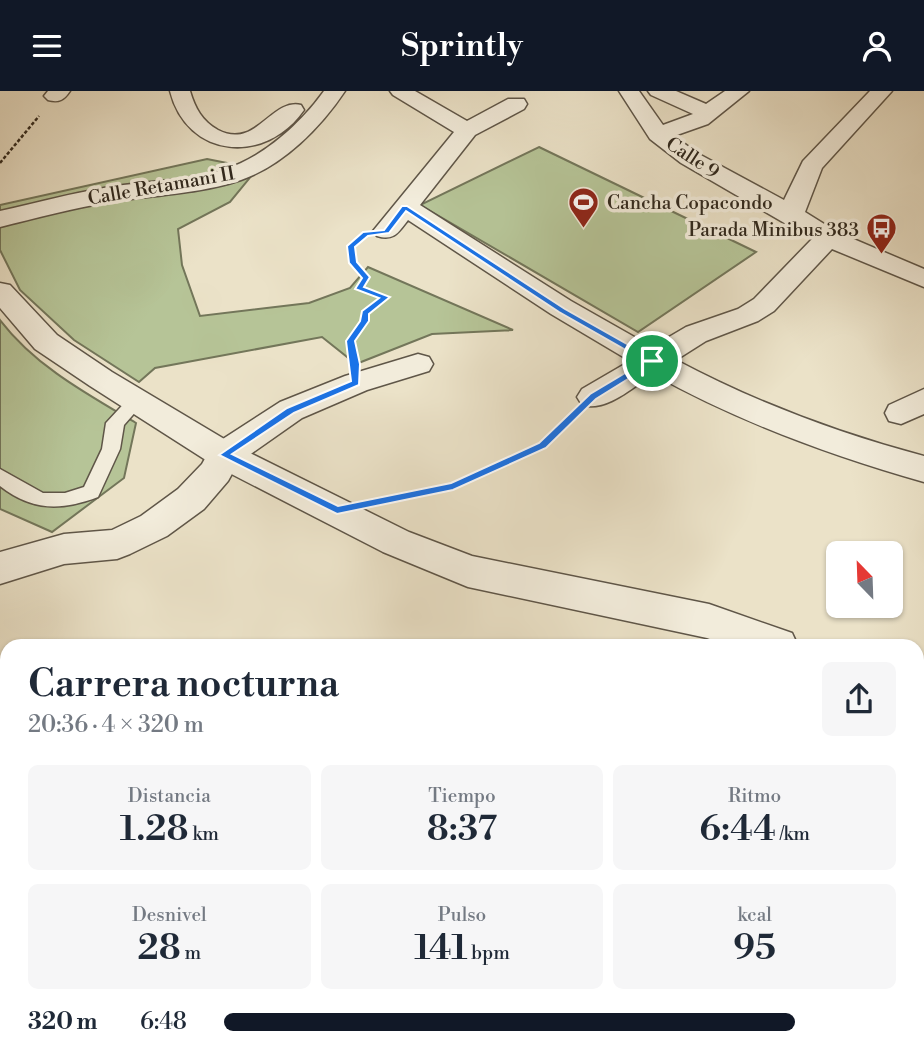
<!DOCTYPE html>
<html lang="es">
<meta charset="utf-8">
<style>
body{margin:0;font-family:"Libre Bodoni",serif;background:#f6f6f7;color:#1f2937;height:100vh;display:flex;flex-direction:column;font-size:26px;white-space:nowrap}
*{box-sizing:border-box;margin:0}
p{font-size:23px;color:#747a83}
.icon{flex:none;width:38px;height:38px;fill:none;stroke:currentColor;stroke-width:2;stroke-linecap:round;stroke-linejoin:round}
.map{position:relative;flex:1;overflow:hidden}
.sheet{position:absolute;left:0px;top:548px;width:924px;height:425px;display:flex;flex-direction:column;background:#fff;border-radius:21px 21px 0 0;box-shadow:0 2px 5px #0004}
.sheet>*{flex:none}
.needle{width:46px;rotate:337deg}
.controls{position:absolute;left:826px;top:450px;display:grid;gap:14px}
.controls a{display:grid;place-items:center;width:77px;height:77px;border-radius:10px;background:#fff;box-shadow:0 2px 5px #0004;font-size:35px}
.pin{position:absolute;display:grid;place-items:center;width:60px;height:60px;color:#fff;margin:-30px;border:4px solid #fff;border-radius:50%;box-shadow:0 2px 7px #0007}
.round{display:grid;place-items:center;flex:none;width:74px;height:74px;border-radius:10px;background:#f6f6f7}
.summary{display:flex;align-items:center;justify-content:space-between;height:119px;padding:0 28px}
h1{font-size:38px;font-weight:600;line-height:52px}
.metrics{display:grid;grid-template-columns:repeat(3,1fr);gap:10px;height:119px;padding:7px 28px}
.metrics div{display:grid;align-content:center;border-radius:10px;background:#f6f6f7;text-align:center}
.metrics b{font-size:35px;font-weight:600}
.metrics small{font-size:19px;font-weight:400}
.metrics p{font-size:19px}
ul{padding:0 28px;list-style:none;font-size:23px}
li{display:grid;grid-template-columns:112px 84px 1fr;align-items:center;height:52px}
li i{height:18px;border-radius:9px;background:#111827}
header{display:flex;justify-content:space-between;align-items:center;height:91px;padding:0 28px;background:#111827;color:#fff;font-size:32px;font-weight:600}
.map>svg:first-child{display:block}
</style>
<header><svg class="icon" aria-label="menu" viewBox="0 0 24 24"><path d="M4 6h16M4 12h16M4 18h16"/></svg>Sprintly<svg class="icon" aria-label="person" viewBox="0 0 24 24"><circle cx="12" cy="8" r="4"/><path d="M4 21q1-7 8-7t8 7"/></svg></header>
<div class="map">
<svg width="924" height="972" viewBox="0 0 924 972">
<rect width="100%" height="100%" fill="#ebe2c8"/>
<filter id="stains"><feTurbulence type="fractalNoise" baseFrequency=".00286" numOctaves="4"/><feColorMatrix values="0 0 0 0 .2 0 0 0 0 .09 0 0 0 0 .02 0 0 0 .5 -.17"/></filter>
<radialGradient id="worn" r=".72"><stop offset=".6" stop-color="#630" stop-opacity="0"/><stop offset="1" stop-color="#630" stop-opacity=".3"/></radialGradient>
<path fill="#b6c497" stroke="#73765a" stroke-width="2" d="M 539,56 L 756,161 L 638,241 L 420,114 Z
M 207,68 L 257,78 L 230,111 L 178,138 L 182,174 L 200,225 L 309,212 L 350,197 L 368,176 L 513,239 L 432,243 L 356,273 L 322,246 L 155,277 L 139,291 L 74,249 L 20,199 L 0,159 L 0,114 Z
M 0,229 C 35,275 87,303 136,332 L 124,387 L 52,441 L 0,418 Z
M 0,666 L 7,670 L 7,966 L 314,966 L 313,972 L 0,972 Z"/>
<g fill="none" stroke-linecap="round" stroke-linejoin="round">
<defs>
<path id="service" d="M 137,303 L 146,309 L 124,334 L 120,358 L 98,406 C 61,420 32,420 0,395 L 0,378 L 43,402 L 65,402 L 84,396 L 102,358 L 106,332 L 131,305 Z
M 924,674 L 924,704 L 917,707 L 917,677 Z"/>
<path id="minor" d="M 48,0 L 70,0 C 64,9 59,12 48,9 L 44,5 Z
M 170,0 L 190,0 C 195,17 202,30 218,39 C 256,59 271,7 301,14 L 304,19 C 266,74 187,68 170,0 Z
M 324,0 L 345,0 C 321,36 284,74 241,89 C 200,103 153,104 110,111 C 73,117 36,127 0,136 L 0,120 C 36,112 73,102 109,96 C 147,90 189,90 225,78 C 263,67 302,31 324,0 Z
M 390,0 L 415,0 L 467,30 L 508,8 L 524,8 L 527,13 L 524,18 L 475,44 L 420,114 L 571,210 L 652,256 L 686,236 L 738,218 L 754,208 L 812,148 L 681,72 L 650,48 L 619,0 L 639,0 L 663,34 L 693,23 L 651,4 L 648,0 L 676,0 L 706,13 L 725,0 L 749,0 L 708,33 L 674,45 L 697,62 L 784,109 L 803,70 L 870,0 L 892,0 L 822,77 L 805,121 L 837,141 L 924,178 L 924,196 L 832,158 L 774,220 L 758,230 L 706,250 L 676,269 C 755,311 837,342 924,365 L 924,391 C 829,364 739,331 653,283 C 633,296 607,321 582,314 L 577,306 L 582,298 L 630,270 L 551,223 L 408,129 C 398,142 394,150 377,145 L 373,140 L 454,41 L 393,4 Z
M 418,263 L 429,266 L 433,273 L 429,280 L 367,299 L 302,327 L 238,372 L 228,390 L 204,418 L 167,445 L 130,463 L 117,468 L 64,473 L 0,493 L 0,461 L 64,443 L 112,439 L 141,425 L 178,398 L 202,373 L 212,355 L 280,311 L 345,285 Z
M 924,298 L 924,323 L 901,333 L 889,330 L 885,322 L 889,314 Z"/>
<path id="tertiary" d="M 0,192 L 10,194 L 57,244 L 112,281 L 236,355 L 409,441 L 472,465 L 709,513 L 792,542 L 798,555 L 729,555 L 707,547 L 468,496 L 383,461 L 212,373 L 90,295 L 35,258 L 0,217 Z
M 917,634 L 924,637 L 924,682 L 917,680 Z"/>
</defs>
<use href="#service" stroke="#5f5648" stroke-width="3"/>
<use href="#minor" stroke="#5f5648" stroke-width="3"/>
<use href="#tertiary" stroke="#5f5648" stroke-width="3"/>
<path stroke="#30281d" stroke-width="2.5" stroke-dasharray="3.5 2" stroke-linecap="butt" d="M 0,72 L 39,25
M 352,162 L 351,155 L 359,148"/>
<path stroke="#30281d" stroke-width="3.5" stroke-dasharray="4.5 2.5" stroke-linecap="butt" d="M 352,160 L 353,171 L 366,186 L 359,198 L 385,206 L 365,222 L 364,230 L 351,250 L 353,263
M 511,369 L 542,354 L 572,326"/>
<path stroke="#30281d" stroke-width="4.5" stroke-dasharray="5 3.5" stroke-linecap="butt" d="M 389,409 L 453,396 L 514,367"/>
<use href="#service" fill="#f2ecdb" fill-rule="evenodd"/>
<use href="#minor" fill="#f2ecdb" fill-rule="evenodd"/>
<use href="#tertiary" fill="#f2ecdb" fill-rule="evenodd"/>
</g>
<path fill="#1a73e8" stroke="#fff" stroke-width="2" fill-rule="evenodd" d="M 402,115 L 407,115 L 565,218 L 657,270 L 596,308 L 546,357 L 453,399 L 337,423 L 219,364 L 287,317 L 351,290 L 346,250 L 360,230 L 362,220 L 379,207 L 355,198 L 362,187 L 349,172 L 347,155 L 363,141 L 384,139 ZM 406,120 L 559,221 L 645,270 L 590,303 L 539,352 L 451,392 L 338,415 L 232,363 L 294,322 L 359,294 L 360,273 L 355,250 L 369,230 L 369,223 L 390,206 L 364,196 L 370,186 L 357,171 L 355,156 L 368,145 L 389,142 Z"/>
<defs>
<symbol id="stadium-pin" viewBox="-11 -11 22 30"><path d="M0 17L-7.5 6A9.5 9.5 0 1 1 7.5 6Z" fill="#8f2418" stroke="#f2ecdb"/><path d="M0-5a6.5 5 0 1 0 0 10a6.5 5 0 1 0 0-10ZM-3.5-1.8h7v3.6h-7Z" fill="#fff"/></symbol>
<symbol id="bus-pin" viewBox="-11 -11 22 30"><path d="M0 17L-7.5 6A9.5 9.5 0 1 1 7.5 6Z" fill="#8f2418" stroke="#f2ecdb"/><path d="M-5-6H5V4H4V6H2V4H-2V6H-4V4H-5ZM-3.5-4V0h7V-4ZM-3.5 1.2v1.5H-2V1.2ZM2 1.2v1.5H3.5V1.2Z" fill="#fff"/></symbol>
</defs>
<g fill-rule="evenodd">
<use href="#stadium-pin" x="566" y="94" width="35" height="47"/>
<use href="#bus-pin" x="864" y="120" width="35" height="47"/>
</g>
<g text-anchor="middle" stroke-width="7" stroke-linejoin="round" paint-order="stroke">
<g font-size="19" fill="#30281d" stroke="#f2ecdb">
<text transform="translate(693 66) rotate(33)" y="7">Calle 9</text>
<text transform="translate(161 94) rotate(-10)" y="7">Calle Retamani II</text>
</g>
<g font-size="19" fill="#30281d" stroke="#f2ecdb" text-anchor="start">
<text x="607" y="118">Cancha Copacondo</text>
<text x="859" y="145" text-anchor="end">Parada Minibus 383</text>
</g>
</g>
<rect width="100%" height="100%" filter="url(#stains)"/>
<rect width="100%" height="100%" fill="url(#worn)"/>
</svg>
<div class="controls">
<a><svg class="needle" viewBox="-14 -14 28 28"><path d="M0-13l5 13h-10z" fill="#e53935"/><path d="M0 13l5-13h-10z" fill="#747a83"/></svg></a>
</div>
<div class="pin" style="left:652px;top:270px;background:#1e9e55"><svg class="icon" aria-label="arrive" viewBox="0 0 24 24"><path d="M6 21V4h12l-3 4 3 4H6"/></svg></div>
<section class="sheet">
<div class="summary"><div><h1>Carrera nocturna</h1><p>20:36 · 4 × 320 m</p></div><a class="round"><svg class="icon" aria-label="share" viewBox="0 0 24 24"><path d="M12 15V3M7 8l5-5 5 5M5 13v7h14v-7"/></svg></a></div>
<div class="metrics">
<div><p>Distancia</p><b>1.28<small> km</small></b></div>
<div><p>Tiempo</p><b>8:37</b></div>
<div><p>Ritmo</p><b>6:44<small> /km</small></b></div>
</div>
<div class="metrics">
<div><p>Desnivel</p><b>28<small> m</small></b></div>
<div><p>Pulso</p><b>141<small> bpm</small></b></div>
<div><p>kcal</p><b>95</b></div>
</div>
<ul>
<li><b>320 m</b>6:48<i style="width:85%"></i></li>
</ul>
</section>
</div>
